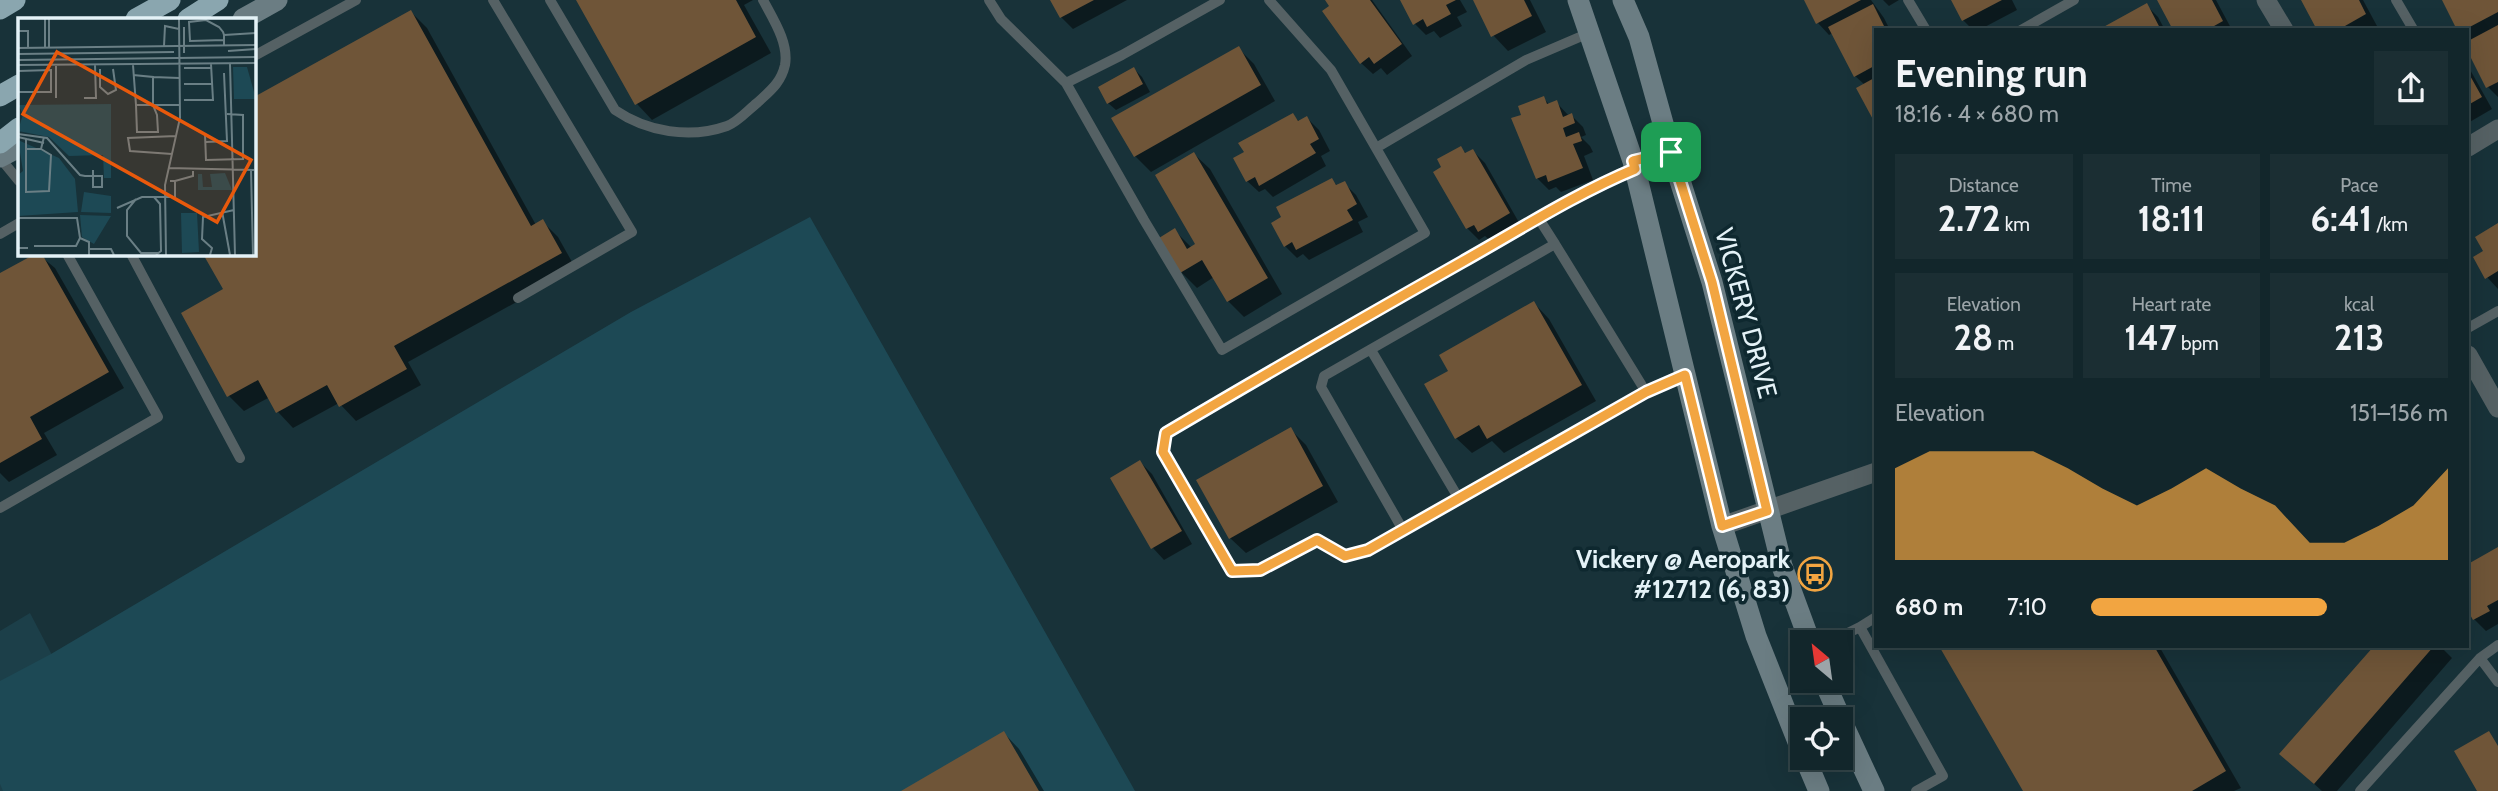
<!DOCTYPE html>
<meta charset="utf-8">
<style>
body{margin:0;font-family:Cabin,sans-serif;background:#1b2e33;color:#f1f3f6;height:100vh;display:flex;flex-direction:column;font-size:26px;white-space:nowrap}
*{box-sizing:border-box;margin:0}
p{font-size:23px;color:#9ca5a9}
.icon{flex:none;width:38px;height:38px;fill:none;stroke:currentColor;stroke-width:2;stroke-linecap:round;stroke-linejoin:round}
.map{position:relative;flex:1;overflow:hidden}
.panel{position:absolute;left:1874px;top:28px;width:595px;height:620px;display:flex;flex-direction:column;background:#12262b;border-radius:0px;box-shadow:0 7px 28px #0002,0 0 0 2px #314347}
.panel>*{flex:none}
.needle{width:46px;rotate:331deg}
.tools{position:absolute;left:1790px;top:630px;display:grid;gap:14px}
.tools a{display:grid;place-items:center;width:63px;height:63px;border-radius:0px;background:#12262b;box-shadow:0 7px 28px #0002,0 0 0 2px #314347;font-size:35px}
.pin{position:absolute;display:grid;place-items:center;width:60px;height:60px;color:#fff;margin:-30px;border-radius:14px;box-shadow:0 4px 10px #0006}
.round{display:grid;place-items:center;flex:none;width:74px;height:74px;border-radius:0px;background:#1b2e33}
.head{display:flex;align-items:center;justify-content:space-between;height:119px;padding:0 21px}
h1{font-size:38px;font-weight:700;line-height:52px}
.figures{display:grid;grid-template-columns:repeat(3,1fr);gap:10px;height:119px;padding:7px 21px}
.figures div{display:grid;align-content:center;border-radius:0px;background:#1b2e33;text-align:center}
.figures b{font-size:35px;font-weight:700}
.figures small{font-size:19px;font-weight:400}
.figures p{font-size:19px}
.chart{height:196px;padding:14px 21px}
.chart p{display:flex;justify-content:space-between}
.chart svg{width:100%;height:126px;margin-top:7px;fill:#f2a541;opacity:.7}
ul{padding:0 21px;list-style:none;font-size:23px}
li{display:grid;grid-template-columns:112px 84px 1fr;align-items:center;height:52px}
li i{height:18px;border-radius:9px;background:#f2a541}
.map>svg:first-child{display:block}
</style>
<div class="map">
<svg width="2498" height="791" viewBox="0 0 2498 791">
<rect width="100%" height="100%" fill="#183239"/>
<path fill="#1c3f49" d="M 30,613 L 123,791 L 0,791 L 0,631 Z"/>
<path fill="#1d4955" d="M 810,217 L 1135,791 L 3,791 L 0,784 L 0,681 L 51,654 L 631,312 Z"/>
<path fill="#0007" d="M 578,0 L 753,0 L 744,5 L 771,53 L 652,120 L 637,104 Z
M 1052,0 L 1127,0 L 1073,29 L 1061,17 Z
M 1327,0 L 1372,0 L 1412,56 L 1387,75 L 1381,68 L 1373,74 L 1361,63 Z
M 1402,0 L 1460,0 L 1467,12 L 1457,17 L 1462,26 L 1440,38 L 1434,31 L 1426,35 L 1415,24 Z
M 1475,0 L 1530,0 L 1546,32 L 1508,51 L 1493,35 Z
M 1806,0 L 1871,0 L 1884,18 L 1890,30 L 1876,30 L 1876,121 L 1865,85 L 1855,76 L 1833,33 L 1829,35 L 1818,23 Z
M 1883,0 L 1899,0 L 1889,6 Z
M 1953,0 L 2012,0 L 2017,10 L 1979,30 L 1973,30 L 1963,20 Z
M 2159,0 L 2216,0 L 2232,30 L 2175,30 Z
M 2303,0 L 2363,0 L 2377,26 L 2371,30 L 2319,30 Z
M 2444,0 L 2498,0 L 2498,97 L 2488,87 L 2468,48 L 2468,43 L 2470,41 L 2468,39 L 2468,30 L 2459,30 Z
M 2147,6 L 2158,17 L 2165,30 L 2101,30 Z
M 411,12 L 427,28 L 536,225 L 542,221 L 558,237 L 576,269 L 408,362 L 421,385 L 356,421 L 339,403 L 293,428 L 278,412 L 270,397 L 244,411 L 229,396 L 225,290 L 205,254 L 254,254 L 254,99 Z
M 1238,48 L 1254,64 L 1275,101 L 1151,172 L 1135,156 Z
M 2468,66 L 2492,109 L 2468,123 Z
M 1134,69 L 1142,77 L 1150,92 L 1116,110 L 1108,103 Z
M 1543,98 L 1550,105 L 1556,102 L 1569,116 L 1571,115 L 1583,127 L 1586,135 L 1581,137 L 1590,146 L 1593,152 L 1584,156 L 1593,180 L 1561,192 L 1556,187 L 1549,190 L 1537,178 L 1523,116 Z
M 1293,116 L 1300,122 L 1307,118 L 1319,130 L 1330,151 L 1321,156 L 1326,166 L 1273,197 L 1265,189 L 1259,192 L 1247,181 L 1246,153 Z
M 1460,148 L 1467,154 L 1473,151 L 1485,163 L 1521,226 L 1492,242 L 1485,236 L 1479,240 L 1467,228 L 1444,168 Z
M 1194,154 L 1210,169 L 1282,294 L 1244,317 L 1228,301 L 1214,277 L 1197,288 L 1181,272 L 1175,231 L 1192,248 L 1198,245 Z
M 1331,180 L 1338,186 L 1344,183 L 1356,195 L 1368,217 L 1358,222 L 1363,232 L 1309,260 L 1303,254 L 1297,258 L 1285,246 Z
M 2498,225 L 2498,289 L 2487,277 Z
M 38,254 L 55,268 L 124,388 L 44,433 L 57,455 L 9,482 L 0,473 L 0,275 Z
M 1534,303 L 1549,319 L 1596,401 L 1504,453 L 1492,441 L 1472,453 L 1456,438 L 1450,371 Z
M 1290,429 L 1306,445 L 1338,502 L 1246,553 L 1230,538 Z
M 1140,462 L 1152,474 L 1192,544 L 1164,560 L 1153,548 Z
M 2498,549 L 2498,624 L 2486,631 L 2474,619 L 2468,608 L 2468,566 Z
M 1941,646 L 2159,646 L 2241,788 L 2234,791 L 2025,791 Z
M 2376,646 L 2440,646 L 2452,658 L 2337,791 L 2322,791 L 2281,754 Z
M 1004,733 L 1019,749 L 1044,791 L 905,791 Z"/>
<path fill="#6f5538" d="M 576,0 L 736,0 L 756,37 L 635,105 Z
M 1050,0 L 1094,0 L 1060,18 Z
M 1325,0 L 1370,0 L 1402,44 L 1374,64 L 1369,57 L 1360,64 L 1322,11 L 1329,6 Z
M 1400,0 L 1456,0 L 1446,5 L 1451,14 L 1427,27 L 1423,19 L 1413,25 Z
M 1473,0 L 1524,0 L 1532,16 L 1491,37 Z
M 1804,0 L 1861,0 L 1816,24 Z
M 1951,0 L 2002,0 L 1962,21 Z
M 2157,0 L 2212,0 L 2223,21 L 2207,30 L 2173,30 Z
M 2301,0 L 2359,0 L 2366,14 L 2338,30 L 2317,30 Z
M 2442,0 L 2498,0 L 2498,12 L 2464,30 L 2457,30 Z
M 2147,3 L 2161,30 L 2098,30 Z
M 1873,4 L 1886,30 L 1876,30 L 1876,65 L 1854,77 L 1828,27 Z
M 411,10 L 531,226 L 543,219 L 562,253 L 394,346 L 407,369 L 339,407 L 327,385 L 276,413 L 258,380 L 227,397 L 181,313 L 223,289 L 203,254 L 254,254 L 254,97 Z
M 2498,25 L 2498,82 L 2486,88 L 2468,52 L 2468,41 Z
M 1239,46 L 1261,85 L 1134,157 L 1111,118 Z
M 1134,67 L 1143,84 L 1107,104 L 1098,87 Z
M 2468,72 L 2482,97 L 2468,105 Z
M 1876,77 L 1876,125 L 1856,88 Z
M 1544,96 L 1547,104 L 1557,100 L 1563,117 L 1572,113 L 1575,123 L 1563,128 L 1566,137 L 1579,132 L 1582,141 L 1573,144 L 1583,168 L 1548,182 L 1546,175 L 1536,179 L 1511,118 L 1521,115 L 1518,106 Z
M 1293,113 L 1298,121 L 1307,116 L 1319,139 L 1310,144 L 1316,153 L 1259,186 L 1255,177 L 1246,182 L 1233,158 L 1244,152 L 1238,143 Z
M 1461,146 L 1465,153 L 1473,149 L 1510,213 L 1478,232 L 1474,225 L 1466,229 L 1433,172 L 1441,167 L 1437,159 Z
M 1194,152 L 1268,278 L 1227,302 L 1202,260 L 1180,273 L 1159,238 L 1175,228 L 1187,249 L 1195,244 L 1155,175 Z
M 1332,178 L 1336,185 L 1345,181 L 1357,204 L 1347,210 L 1353,220 L 1296,250 L 1292,242 L 1284,247 L 1271,223 L 1281,217 L 1276,207 Z
M 2498,223 L 2498,271 L 2485,279 L 2473,257 L 2483,251 L 2475,237 Z
M 35,254 L 42,254 L 109,372 L 30,417 L 42,439 L 0,463 L 0,273 Z
M 1534,301 L 1582,385 L 1487,439 L 1479,425 L 1455,439 L 1424,384 L 1448,371 L 1439,355 Z
M 1291,427 L 1323,486 L 1229,539 L 1196,480 Z
M 1140,460 L 1182,531 L 1151,549 L 1110,478 Z
M 2498,547 L 2498,600 L 2487,606 L 2490,611 L 2473,620 L 2468,611 L 2468,564 Z
M 1939,646 L 2154,646 L 2226,771 L 2192,791 L 2023,791 Z
M 2374,646 L 2434,646 L 2314,784 L 2279,754 Z
M 1004,731 L 1039,791 L 901,791 Z
M 2489,731 L 2498,746 L 2498,791 L 2477,791 L 2454,751 Z"/>
<g fill="none" stroke-linecap="round" stroke-linejoin="round">
<path stroke="#556164" stroke-width="10" d="M 493,0 L 632,232 L 518,298
M 550,0 L 615,110 C 647,132 690,139 727,126 C 738,122 748,110 757,103 C 770,91 781,83 785,65 C 789,43 773,19 763,0
M 989,0 L 1001,19 L 1066,83
M 1220,0 L 1122,55 L 1066,83 L 1144,220 L 1222,350 L 1425,233 L 1331,70 L 1269,0
M 1908,0 L 1926,30
M 2396,0 L 2413,29 L 2411,30
M 2021,30 L 2074,0
M 254,56 L 356,0
M 1376,148 L 1526,60 L 1589,33
M 0,158 L 19,181
M 1635,169 L 1607,181 L 1290,359 L 1166,433 L 1162,452 L 1232,571 L 1260,570 L 1317,539 L 1345,556 L 1368,550 L 1653,388 L 1685,375
M 1539,219 L 1555,244
M 0,234 L 19,223
M 131,254 L 240,458
M 2468,328 L 2498,311
M 1371,350 L 1459,499
M 0,508 L 158,417 L 67,254
M 1403,530 L 1321,387 L 1324,376 L 1555,244 L 1646,392
M 1860,627 L 1876,617
M 1830,642 L 1860,627 L 1943,776 L 1916,791
M 2480,658 L 2498,682
M 2360,791 L 2480,658 L 2498,645"/>
<path stroke="#556164" stroke-width="19" d="M 2266,0 L 2284,30
M 2468,147 L 2498,129
M 2468,355 L 2498,408
M 1722,526 L 1876,472"/>
<path stroke="#6b7d83" stroke-width="21" d="M 1578,0 L 1633,161 L 1722,526 L 1756,636 L 1802,752
M 1623,0 L 1639,37 L 1671,152 L 1712,282 L 1782,566 L 1810,642
M 243,19 L 277,0
M 0,157 L 19,147
M 1824,681 L 1841,719
M 1841,720 L 1874,791
M 1805,758 L 1819,791"/>
<path stroke="#8aa6af" stroke-width="21" d="M 0,9 L 15,0
M 136,19 L 170,0
M 188,19 L 218,0
M 0,96 L 19,85
M 0,143 L 19,128"/>
</g>
<g fill="none" stroke-linecap="round" stroke-linejoin="round">
<defs>
<path id="route" d="M 1671,152 L 1712,282 L 1767,511 L 1722,526 L 1685,375 L 1646,392 L 1368,550 L 1345,556 L 1317,540 L 1260,570 L 1232,571 L 1163,452 L 1166,433 C 1264,375 1363,318 1462,262 C 1519,230 1575,194 1635,169 L 1633,161 Z"/>
</defs>
<use href="#route" stroke="#fff" stroke-width="14"/>
<use href="#route" stroke="#f2a541" stroke-width="9"/>
</g>
<defs>
<symbol id="bus-ring" viewBox="-11 -11 22 22"><circle r="9.5" fill="#0e282f" stroke="#f2a541" stroke-width="1.5"/><path d="M-5-6H5V4H4V6H2V4H-2V6H-4V4H-5ZM-3.5-4V0h7V-4ZM-3.5 1.2v1.5H-2V1.2ZM2 1.2v1.5H3.5V1.2Z" fill="#f2a541"/></symbol>
</defs>
<g fill-rule="evenodd">
<use href="#bus-ring" x="1796" y="555" width="38" height="38"/>
</g>
<g text-anchor="middle" stroke-width="7" stroke-linejoin="round" paint-order="stroke">
<g font-size="26" fill="#e4f2f7" stroke="#0e282f">
<text transform="translate(1746 313) rotate(75)" y="9">VICKERY DRIVE</text>
</g>
<g font-size="26" font-weight="bold" fill="#e4f2f7" stroke="#0e282f" text-anchor="end">
<text x="1790" y="568">Vickery @ Aeropark<tspan x="1790" dy="30">#12712 (6, 83)</tspan></text>
</g>
</g>
<g transform="translate(18 18)">
<rect width="238" height="238" fill="#183239"/>
<path d="M 215,49 L 229,49 L 238,81 L 216,81 ZM 93,86 L 93,160 L 86,160 L 85,137 L 51,138 L 31,119 L 0,113 L 5,96 L 0,87 ZM 0,122 L 41,140 L 57,161 L 60,194 L 0,198 L 0,157 L 5,153 ZM 207,155 L 214,172 L 180,172 L 180,156 L 184,156 L 185,169 L 194,169 L 192,156 ZM 66,174 L 93,178 L 93,195 L 63,194 ZM 163,195 L 179,195 L 181,234 L 164,235 ZM 62,197 L 93,198 L 76,226 L 64,219 Z" fill="#1d4955"/>
<path fill="none" stroke="#6a7f85" stroke-width="2" d="M 31,1 L 31,29M 166,9 L 166,35M 0,13 L 10,13 L 10,29M 206,17 L 238,15M 206,22 L 172,23 L 171,4 L 188,2 L 201,9 L 205,14 L 206,17 L 206,27M 146,28 L 147,8 L 161,11M 0,30 L 238,27M 27,30 L 27,1M 210,33 L 238,31M 0,36 L 156,34M 0,42 L 238,39M 212,46 L 217,237M 0,47 L 238,45M 115,47 L 118,87M 38,48 L 38,80M 166,50 L 193,50M 82,51 L 82,69 L 90,76 L 98,72 L 95,51M 0,53 L 33,52 L 33,74 L 0,74M 115,57 L 135,59 L 135,87 L 139,97 L 140,114 L 119,114 L 118,87 L 161,87M 135,59 L 161,60M 166,66 L 195,66M 66,80 L 78,80 L 77,47M 166,82 L 195,82 L 193,46M 0,116 L 29,120 L 62,157 L 67,158 L 84,158 L 84,169 L 75,169 L 75,152M 187,116 L 188,142 L 225,141 L 225,97 L 209,96M 0,119 L 26,125M 8,120 L 8,131 L 23,131 L 26,119M 188,124 L 209,123 L 206,55M 8,131 L 8,174 L 31,173 L 33,137 L 23,131M 154,136 L 112,133 L 110,120 L 158,118M 151,150 L 236,152M 233,152 L 235,237M 157,163 L 175,158 L 175,153M 136,179 L 142,186 L 143,233 L 138,237M 118,181 L 109,192 L 109,218 L 123,235 L 140,235M 99,190 L 124,179 L 157,179 L 157,163 L 152,163M 204,193 L 212,237M 16,228 L 58,228 L 62,220M 10,230 L 0,230 L 0,200 L 59,200 L 62,220 L 71,224 L 71,237M 71,231 L 93,231 L 96,237M 148,237 L 147,167 L 162,100 L 161,1M 192,237 L 194,230 L 184,221 L 185,199 L 216,192"/>
<path fill="#e8590c" fill-opacity="0.15" stroke="#e8590c" stroke-width="3.5" d="M 39,34 L 233,142 L 199,204 L 5,96 Z"/>
<rect width="238" height="238" fill="none" stroke="#e4f2f7" stroke-width="3.5"/>
</g>
</svg>
<div class="tools">
<a><svg class="needle" viewBox="-14 -14 28 28"><path d="M0-13l5 13h-10z" fill="#e53935"/><path d="M0 13l5-13h-10z" fill="#9ca5a9"/></svg></a>
<a><svg class="icon" aria-label="locate" viewBox="0 0 24 24"><circle cx="12" cy="12" r="6"/><path d="M12 2v4M12 18v4M2 12h4M18 12h4"/></svg></a>
</div>
<div class="pin" style="left:1671px;top:152px;background:#1e9e55"><svg class="icon" aria-label="arrive" viewBox="0 0 24 24"><path d="M6 21V4h12l-3 4 3 4H6"/></svg></div>
<section class="panel">
<div class="head"><div><h1>Evening run</h1><p>18:16 · 4 × 680 m</p></div><a class="round"><svg class="icon" aria-label="share" viewBox="0 0 24 24"><path d="M12 15V3M7 8l5-5 5 5M5 13v7h14v-7"/></svg></a></div>
<div class="figures">
<div><p>Distance</p><b>2.72<small> km</small></b></div>
<div><p>Time</p><b>18:11</b></div>
<div><p>Pace</p><b>6:41<small> /km</small></b></div>
</div>
<div class="figures">
<div><p>Elevation</p><b>28<small> m</small></b></div>
<div><p>Heart rate</p><b>147<small> bpm</small></b></div>
<div><p>kcal</p><b>213</b></div>
</div>
<div class="chart"><p><span>Elevation</span>151–156 m</p>
<svg viewBox="0 0 160 44" preserveAspectRatio="none"><path d="M0 44V12L10 6L20 6L30 6L40 6L50 12L60 19L70 25L80 19L90 12L100 19L110 25L120 38L130 38L140 32L150 25L160 12V44z"/></svg>
</div>
<ul>
<li><b>680 m</b>7:10<i style="width:66%"></i></li>
</ul>
</section>
</div>
